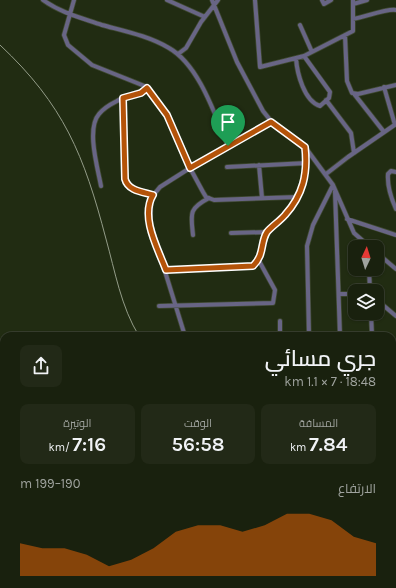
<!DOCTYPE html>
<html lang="ar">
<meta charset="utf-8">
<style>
body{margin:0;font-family:Karla,Cairo,sans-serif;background:#222917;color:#f1f3f6;direction:rtl;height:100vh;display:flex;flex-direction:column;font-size:15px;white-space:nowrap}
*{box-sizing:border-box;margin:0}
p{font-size:13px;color:#9fa39e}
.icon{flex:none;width:22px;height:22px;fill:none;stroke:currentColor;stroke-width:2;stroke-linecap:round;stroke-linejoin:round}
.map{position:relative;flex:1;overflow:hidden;direction:ltr}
.sheet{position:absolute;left:0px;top:332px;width:396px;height:256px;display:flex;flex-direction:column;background:#19210e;border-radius:12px 12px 0 0;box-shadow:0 1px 3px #0004,0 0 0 1px #373e2e;direction:rtl}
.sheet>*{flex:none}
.needle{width:26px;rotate:4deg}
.tools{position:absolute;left:348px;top:240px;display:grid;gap:8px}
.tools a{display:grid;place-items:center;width:36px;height:36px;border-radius:8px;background:#19210e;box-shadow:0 1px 3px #0004,0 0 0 1px #373e2e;font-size:20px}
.pin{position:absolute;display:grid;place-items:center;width:34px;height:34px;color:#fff;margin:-41px -17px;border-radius:50% 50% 50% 0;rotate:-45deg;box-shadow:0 0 4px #0007}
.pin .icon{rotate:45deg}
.round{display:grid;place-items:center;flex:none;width:42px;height:42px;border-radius:8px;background:#222917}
.summary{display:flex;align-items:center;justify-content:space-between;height:68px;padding:0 20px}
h1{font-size:22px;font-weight:600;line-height:30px}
.figures{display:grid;grid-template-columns:repeat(3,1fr);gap:6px;height:68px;padding:4px 20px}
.figures div{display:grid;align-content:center;border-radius:8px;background:#222917;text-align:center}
.figures b{font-size:20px;font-weight:600}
.figures small{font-size:11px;font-weight:400}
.figures p{font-size:11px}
.chart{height:112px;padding:8px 20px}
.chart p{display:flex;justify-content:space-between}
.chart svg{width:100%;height:72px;margin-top:4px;fill:#b45309;opacity:.7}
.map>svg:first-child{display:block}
</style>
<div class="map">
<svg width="396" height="588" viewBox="0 0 396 588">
<rect width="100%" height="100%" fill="#212c12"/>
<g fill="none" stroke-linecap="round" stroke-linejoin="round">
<defs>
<path id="minor" d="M 43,0 C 61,13 82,18 102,25 C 124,31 149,36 169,48 C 199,65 215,115 228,146
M 74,0 L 64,35 L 68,45 L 92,65 L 147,87 L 167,115 L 190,168 L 203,192 L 206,197 L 214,200 L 298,197
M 167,0 L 205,17
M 212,0 L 237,62 L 263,111 L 275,126 L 305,147 L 333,185 L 354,233 L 370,247
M 255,0 L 260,67 L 304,56 L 353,31 L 353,0
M 322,0 L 324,4 L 331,0
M 353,4 L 367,0
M 353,19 C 365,17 388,8 396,10
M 300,25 L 312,52
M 345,35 L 347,81 L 352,93 L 358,94 L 396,85
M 178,54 L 186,48 L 201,22 L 218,0
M 296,58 C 297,73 304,101 320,106 L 329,98 L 330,92 L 304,56
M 384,87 L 395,125
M 355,95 L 384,132
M 123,98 L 126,183 L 132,188 L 153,195
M 326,100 L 351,133 L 354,153
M 259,165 L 262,198
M 227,167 L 307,163
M 396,172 L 391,171 L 388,174 C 387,187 391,198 396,209
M 326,174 L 348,157 L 396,124
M 101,186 C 98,169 86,129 99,114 C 103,109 111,104 117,101 C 127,95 137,95 147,87
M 335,191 L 340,336
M 347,219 L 396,235
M 231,233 L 268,232
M 193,235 C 191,214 188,209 209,198
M 377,253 L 396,269
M 369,269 L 370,291
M 166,270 L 253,266 C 265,254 260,243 267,233 C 272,226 280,221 285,215 C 303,195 308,174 305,147
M 339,294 L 355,294
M 377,300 L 396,316
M 159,306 L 273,303 L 275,290 L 258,259
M 371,313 L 372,336
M 280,321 L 280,336
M 185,336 L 150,223 L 151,198 L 160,187 L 190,168 L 271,122
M 201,336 L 258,334
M 309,336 L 307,246 L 313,225 L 333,185
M 392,359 L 396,365
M 392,376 L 396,373
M 392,411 L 396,417
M 392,459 L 396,463
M 392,495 L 396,490
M 392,501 L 396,504
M 392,543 L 396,548
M 188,584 L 194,588
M 257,584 L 260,588
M 278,584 L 278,588
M 323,584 L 327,588
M 366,584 L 366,588
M 387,584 L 389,588
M 217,588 L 221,584
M 267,588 L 271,584
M 314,588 L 318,584
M 351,588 L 356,584"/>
<path id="highway" d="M 0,576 L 4,582"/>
</defs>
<use href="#minor" stroke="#3f4931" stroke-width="5.5"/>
<use href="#highway" stroke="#3f4931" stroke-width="7"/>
<use href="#minor" stroke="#686585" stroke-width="4"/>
<use href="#highway" stroke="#c3bdfc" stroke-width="5.5"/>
<path stroke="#939c88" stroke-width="1" d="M 0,45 C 64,105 84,155 106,239 C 115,271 121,307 139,336
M 392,573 L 396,579"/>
</g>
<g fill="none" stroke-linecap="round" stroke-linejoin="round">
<defs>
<path id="route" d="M 147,88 L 167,115 L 190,168 L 271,122 L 305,147 C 308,174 303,195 285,215 C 280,221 272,226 267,232 C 260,243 265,254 253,266 L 166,270 C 158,249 140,217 153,195 C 143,192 128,191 125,179 L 123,98 L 141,93 Z"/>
</defs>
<use href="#route" stroke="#fff" stroke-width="8"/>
<use href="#route" stroke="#b45309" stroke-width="5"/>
</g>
</svg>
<div class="tools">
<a><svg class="needle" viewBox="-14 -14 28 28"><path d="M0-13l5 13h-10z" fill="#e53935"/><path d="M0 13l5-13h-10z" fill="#9fa39e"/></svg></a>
<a><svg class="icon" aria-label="layers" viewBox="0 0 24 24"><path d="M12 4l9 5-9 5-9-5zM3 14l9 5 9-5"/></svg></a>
</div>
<div class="pin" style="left:228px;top:146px;background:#1e9e55"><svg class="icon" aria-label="arrive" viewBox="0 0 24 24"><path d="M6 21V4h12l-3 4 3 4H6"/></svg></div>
<section class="sheet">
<div class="summary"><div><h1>جري مسائي</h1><p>18:48 · 7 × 1.1 km</p></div><a class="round"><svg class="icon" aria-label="share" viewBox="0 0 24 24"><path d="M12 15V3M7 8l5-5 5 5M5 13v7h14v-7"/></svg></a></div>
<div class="figures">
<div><p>المسافة</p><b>7.84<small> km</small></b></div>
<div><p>الوقت</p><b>56:58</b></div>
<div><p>الوتيرة</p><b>7:16<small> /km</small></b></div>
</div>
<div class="chart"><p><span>الارتفاع</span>190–199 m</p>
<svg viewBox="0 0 160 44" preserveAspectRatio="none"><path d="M0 44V24L10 27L20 27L30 31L40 38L50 34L60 27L70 17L80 13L90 13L100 17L110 13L120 6L130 6L140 10L150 20L160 24V44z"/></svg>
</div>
</section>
</div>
